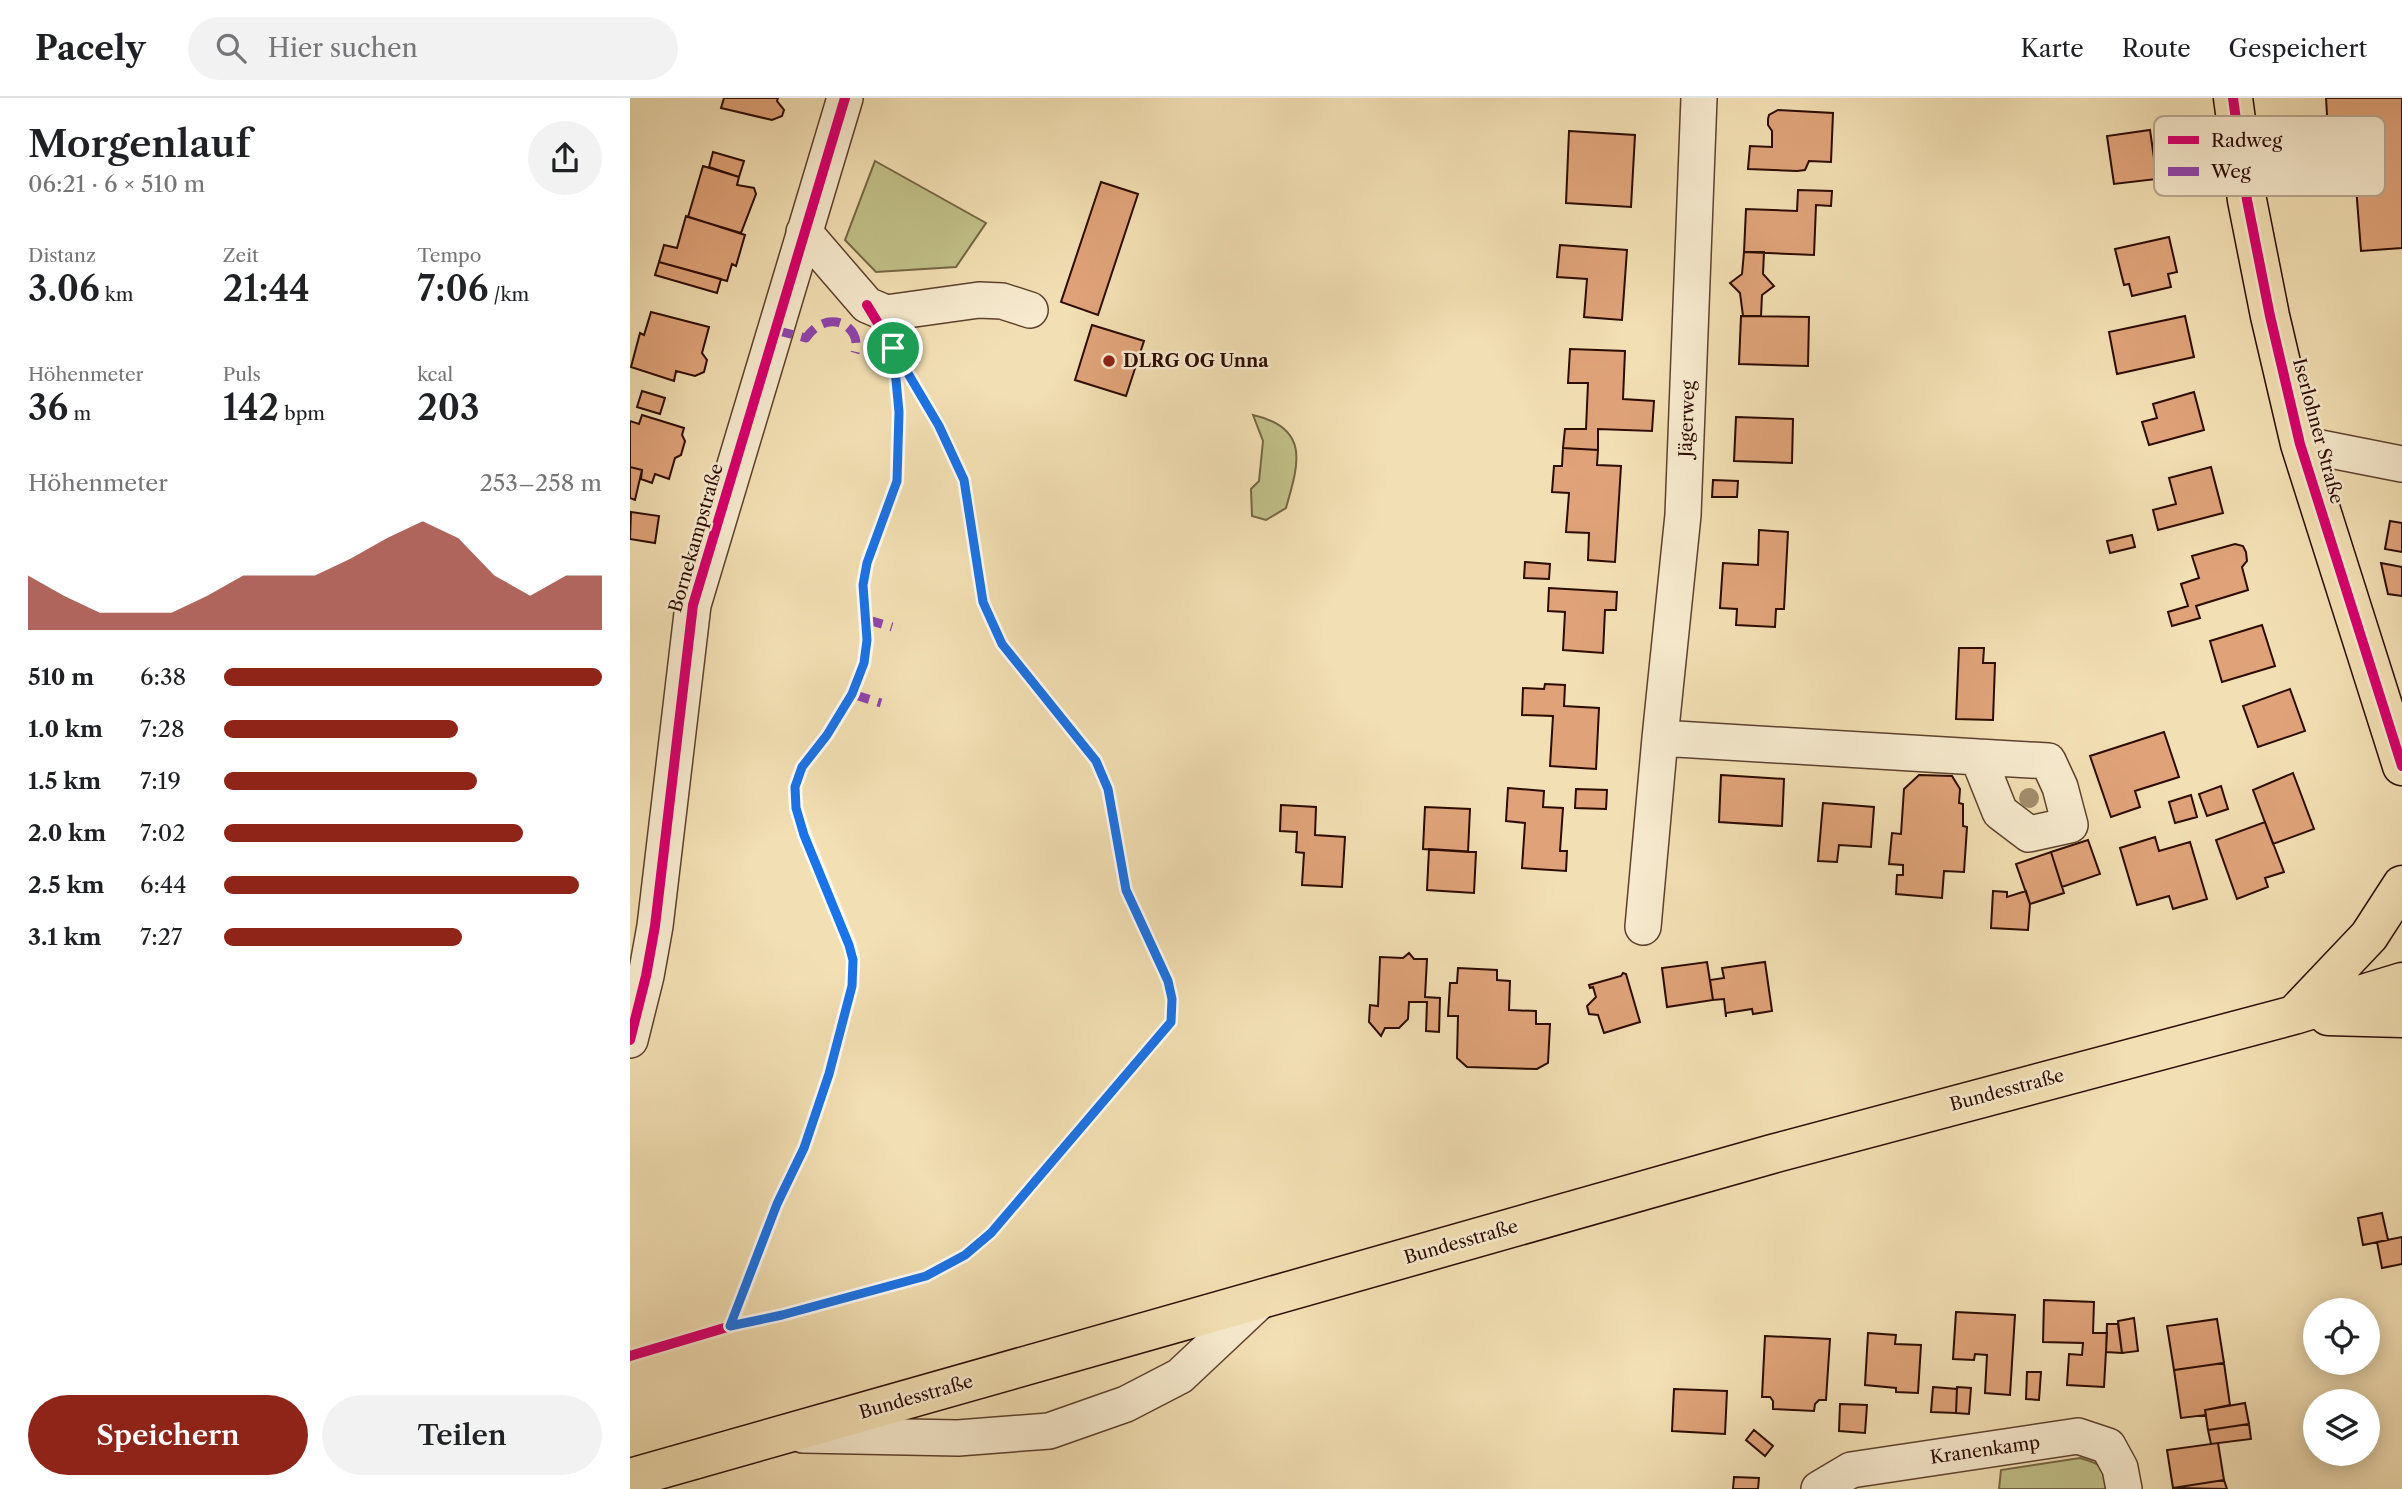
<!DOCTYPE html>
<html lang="de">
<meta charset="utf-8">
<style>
body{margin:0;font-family:"Libre Caslon Text",serif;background:#f2f2f2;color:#202124;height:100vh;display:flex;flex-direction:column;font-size:26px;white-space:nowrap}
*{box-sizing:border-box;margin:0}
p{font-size:23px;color:#757577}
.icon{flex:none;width:38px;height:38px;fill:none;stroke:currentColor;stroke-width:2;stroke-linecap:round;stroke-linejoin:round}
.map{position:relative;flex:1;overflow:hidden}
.drawer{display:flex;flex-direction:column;background:#fff;width:630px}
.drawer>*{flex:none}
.buttons{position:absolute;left:1673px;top:1200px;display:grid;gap:14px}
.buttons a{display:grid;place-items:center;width:77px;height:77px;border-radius:50%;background:#fff;box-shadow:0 4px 18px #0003;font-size:35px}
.pin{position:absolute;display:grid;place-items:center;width:60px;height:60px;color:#fff;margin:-30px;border:4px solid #fff;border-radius:50%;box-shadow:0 2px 7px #0007}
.round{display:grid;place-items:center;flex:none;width:74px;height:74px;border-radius:37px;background:#f2f2f2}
.headline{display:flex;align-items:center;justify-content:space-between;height:119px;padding:0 28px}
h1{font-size:38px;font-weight:600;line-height:52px}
.figures{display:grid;grid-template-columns:repeat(3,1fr);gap:10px;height:119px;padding:7px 28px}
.figures div{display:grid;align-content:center}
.figures b{font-size:35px;font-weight:600}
.figures small{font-size:19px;font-weight:400}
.figures p{font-size:19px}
.chart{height:196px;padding:14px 28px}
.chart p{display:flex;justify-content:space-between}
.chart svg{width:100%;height:126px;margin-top:7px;fill:#8f2418;opacity:.7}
.primary-button{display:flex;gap:14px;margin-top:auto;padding:14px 28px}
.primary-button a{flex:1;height:80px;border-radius:42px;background:#8f2418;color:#fff;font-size:28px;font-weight:600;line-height:80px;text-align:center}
.primary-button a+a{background:#f2f2f2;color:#202124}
ul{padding:0 28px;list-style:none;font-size:23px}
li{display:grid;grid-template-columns:112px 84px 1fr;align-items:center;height:52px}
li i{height:18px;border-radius:9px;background:#8f2418}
header{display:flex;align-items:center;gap:42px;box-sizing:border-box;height:98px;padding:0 35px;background:#fff;border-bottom:2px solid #e0e0e0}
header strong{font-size:33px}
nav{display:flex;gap:38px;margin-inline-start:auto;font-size:24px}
.search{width:490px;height:63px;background:#f2f2f2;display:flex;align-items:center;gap:18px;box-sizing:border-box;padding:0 24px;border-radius:38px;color:#757577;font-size:26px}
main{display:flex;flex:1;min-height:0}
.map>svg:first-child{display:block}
</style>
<header>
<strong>Pacely</strong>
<div class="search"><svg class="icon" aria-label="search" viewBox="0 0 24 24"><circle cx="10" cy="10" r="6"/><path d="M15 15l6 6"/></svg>Hier suchen</div>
<nav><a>Karte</a><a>Route</a><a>Gespeichert</a></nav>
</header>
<main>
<section class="drawer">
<div class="headline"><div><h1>Morgenlauf</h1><p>06:21 · 6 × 510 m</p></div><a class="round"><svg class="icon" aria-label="share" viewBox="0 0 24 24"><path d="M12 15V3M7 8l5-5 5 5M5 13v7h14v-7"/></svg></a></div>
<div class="figures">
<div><p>Distanz</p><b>3.06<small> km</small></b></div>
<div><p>Zeit</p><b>21:44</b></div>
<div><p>Tempo</p><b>7:06<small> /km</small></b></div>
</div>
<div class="figures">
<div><p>Höhenmeter</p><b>36<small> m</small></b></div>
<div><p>Puls</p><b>142<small> bpm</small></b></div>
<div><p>kcal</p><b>203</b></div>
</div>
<div class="chart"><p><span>Höhenmeter</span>253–258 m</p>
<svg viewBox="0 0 160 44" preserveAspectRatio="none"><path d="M0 44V25L10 32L20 38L30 38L40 38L50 32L60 25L70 25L80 25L90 19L100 12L110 6L120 12L130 25L140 32L150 25L160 25V44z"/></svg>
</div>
<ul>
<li><b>510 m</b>6:38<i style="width:100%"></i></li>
<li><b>1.0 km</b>7:28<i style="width:62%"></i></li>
<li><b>1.5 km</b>7:19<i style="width:67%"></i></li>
<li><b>2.0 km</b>7:02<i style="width:79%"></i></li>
<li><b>2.5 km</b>6:44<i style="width:94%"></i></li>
<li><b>3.1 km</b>7:27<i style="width:63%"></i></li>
</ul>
<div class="primary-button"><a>Speichern</a><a>Teilen</a></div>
</section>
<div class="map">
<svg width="1772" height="1391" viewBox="0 0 1772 1391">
<rect width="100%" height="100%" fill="#f2dfb3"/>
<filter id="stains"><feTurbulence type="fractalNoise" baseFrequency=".00286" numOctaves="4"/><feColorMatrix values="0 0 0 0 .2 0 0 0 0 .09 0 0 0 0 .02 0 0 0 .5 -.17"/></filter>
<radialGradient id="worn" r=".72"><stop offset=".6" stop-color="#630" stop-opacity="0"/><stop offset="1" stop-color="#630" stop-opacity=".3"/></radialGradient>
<path fill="#c1c088" stroke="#766644" stroke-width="2" d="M 245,63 L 356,125 L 326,169 L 246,174 L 215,142 Z
M 623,317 C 680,330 669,365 656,410 L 636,422 L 622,418 L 621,391 L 629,383 L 633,343 Z
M 1450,1360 C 1472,1366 1475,1369 1478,1391 L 1369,1391 L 1371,1372 Z"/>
<path fill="#e0a379" stroke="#2c0b00" stroke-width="2" d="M 94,0 L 148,0 L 147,3 L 154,12 L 152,18 L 142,22 L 91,10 Z
M 1696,0 L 1772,0 L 1772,150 L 1731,153 L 1724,63 L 1700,65 Z
M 1148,12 L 1203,15 L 1201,64 L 1179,63 L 1175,72 L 1167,73 L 1118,71 L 1120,48 L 1142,49 L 1142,33 L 1138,27 L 1138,21 L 1139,17 Z
M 1520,32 L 1527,81 L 1484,86 L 1477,38 Z
M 939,33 L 1005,37 L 1001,109 L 936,105 Z
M 83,54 L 114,63 L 109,79 L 79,69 Z
M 73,68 L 109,79 L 107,87 L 124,90 L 126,96 L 111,135 L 58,119 Z
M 471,84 L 508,96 L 468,217 L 431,204 Z
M 1168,92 L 1202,93 L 1201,108 L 1186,107 L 1184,157 L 1114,154 L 1116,111 L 1167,113 Z
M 56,118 L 115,137 L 106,168 L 102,166 L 97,183 L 29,164 L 34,147 L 47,150 Z
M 1539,139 L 1547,174 L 1538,176 L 1541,189 L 1502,198 L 1499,186 L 1494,187 L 1485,151 Z
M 930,147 L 997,152 L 992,222 L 954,219 L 957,181 L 927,179 Z
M 1114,154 L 1134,154 L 1133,176 L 1144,188 L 1132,197 L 1131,218 L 1113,218 L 1110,195 L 1100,185 L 1112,176 Z
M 29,164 L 91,181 L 87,195 L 25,177 Z
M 21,214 L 79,229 L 72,255 L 77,262 L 74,274 L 65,278 L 46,273 L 44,283 L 1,269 L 10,235 L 14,237 Z
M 1111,218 L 1179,219 L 1178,268 L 1109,266 Z
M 1555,218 L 1564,259 L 1487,276 L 1479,234 Z
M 462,227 L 514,243 L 496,298 L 445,282 Z
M 940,251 L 995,253 L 993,301 L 1024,303 L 1022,333 L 968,331 L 968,352 L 933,350 L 935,331 L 956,331 L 958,285 L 938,285 Z
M 12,293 L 35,300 L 30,316 L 7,309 Z
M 1564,294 L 1574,332 L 1519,347 L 1512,324 L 1527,320 L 1523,306 Z
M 12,317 L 54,330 L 52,337 L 55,343 L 51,357 L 45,360 L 39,381 L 25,376 L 22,385 L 11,381 L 12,372 L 0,369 L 0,323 L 9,326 Z
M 1106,319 L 1163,321 L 1162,365 L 1104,363 Z
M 933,350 L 968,352 L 967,367 L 991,368 L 985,464 L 958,462 L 959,435 L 936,434 L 939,395 L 922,394 L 924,368 L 932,368 Z
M 0,369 L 12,372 L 5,402 L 0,400 Z
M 1581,369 L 1593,415 L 1528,432 L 1523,412 L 1546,406 L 1539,380 Z
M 1083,382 L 1108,383 L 1107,399 L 1082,399 Z
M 1,414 L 29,418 L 25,445 L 0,441 Z
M 1760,423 L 1772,425 L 1772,454 L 1755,451 Z
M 1129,432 L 1158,434 L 1154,511 L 1146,511 L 1145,529 L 1106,527 L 1107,511 L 1090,510 L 1093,465 L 1128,467 Z
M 1502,437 L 1505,449 L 1480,455 L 1477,443 Z
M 1605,446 L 1613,448 L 1616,454 L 1617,463 L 1612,469 L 1618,492 L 1566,508 L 1570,520 L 1542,528 L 1538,514 L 1558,508 L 1551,486 L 1569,480 L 1562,458 Z
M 895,464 L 920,466 L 919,481 L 894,480 Z
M 1751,465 L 1772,469 L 1772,498 L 1758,496 Z
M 919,490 L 987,494 L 986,512 L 975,512 L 973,555 L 933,552 L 935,514 L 918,513 Z
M 1632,527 L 1645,568 L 1592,584 L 1580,543 Z
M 1329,550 L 1354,550 L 1353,565 L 1365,565 L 1363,622 L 1326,621 Z
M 915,586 L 935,587 L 934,608 L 969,610 L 966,671 L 920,668 L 923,618 L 892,617 L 893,590 L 914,591 Z
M 1660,591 L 1675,633 L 1628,649 L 1613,608 Z
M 1534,634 L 1549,679 L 1505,693 L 1510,709 L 1481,719 L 1460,658 Z
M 1663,675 L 1684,731 L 1643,746 L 1623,692 Z
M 1091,677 L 1154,681 L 1152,728 L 1089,724 Z
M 1289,677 L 1322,678 L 1330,691 L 1329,705 L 1333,706 L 1333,728 L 1337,729 L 1334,774 L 1314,773 L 1312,800 L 1266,796 L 1267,777 L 1273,777 L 1273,767 L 1259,766 L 1262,735 L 1271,736 L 1274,691 Z
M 1591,688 L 1598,711 L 1577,718 L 1569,696 Z
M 878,690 L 914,693 L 913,709 L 933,710 L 930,753 L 937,753 L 936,773 L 892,770 L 895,725 L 876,723 Z
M 946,691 L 977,692 L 976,711 L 945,710 Z
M 1561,697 L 1567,719 L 1545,725 L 1539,704 Z
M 1193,705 L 1244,709 L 1241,749 L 1209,747 L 1207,764 L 1188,763 Z
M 651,707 L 686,709 L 685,737 L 715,739 L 712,789 L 672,787 L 674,755 L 666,754 L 667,734 L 650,733 Z
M 795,709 L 840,711 L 838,754 L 793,751 Z
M 1635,724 L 1654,774 L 1635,780 L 1638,789 L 1607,801 L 1586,742 Z
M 1525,739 L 1529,753 L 1560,744 L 1577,801 L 1543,811 L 1539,798 L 1507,807 L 1490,750 Z
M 1458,742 L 1470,776 L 1432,789 L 1421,754 Z
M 799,751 L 846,754 L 844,795 L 797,792 Z
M 1421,754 L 1434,795 L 1400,806 L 1386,766 Z
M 1363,793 L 1377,794 L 1377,799 L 1396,793 L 1400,806 L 1398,832 L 1361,830 Z
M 779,855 L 784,861 L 797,861 L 795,899 L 810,900 L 809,934 L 796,933 L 797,904 L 779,904 L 778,921 L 769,930 L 755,930 L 751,938 L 739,924 L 740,907 L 748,908 L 750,859 L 773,860 Z
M 1077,864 L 1083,902 L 1037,909 L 1032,870 Z
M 1135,864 L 1142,913 L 1123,916 L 1122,911 L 1096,915 L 1096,919 L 1094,901 L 1083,902 L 1080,882 L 1094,880 L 1092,870 Z
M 828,870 L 867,872 L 867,882 L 880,883 L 879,912 L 906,913 L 906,926 L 920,926 L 918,965 L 907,971 L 837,969 L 827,960 L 828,918 L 818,918 L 820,885 L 827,885 Z
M 993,875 L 996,876 L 1010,924 L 974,935 L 968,917 L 959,916 L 957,908 L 966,899 L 963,889 L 960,890 L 959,887 L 991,878 Z
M 1752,1115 L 1758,1142 L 1733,1147 L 1728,1120 Z
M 1772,1139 L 1772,1166 L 1752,1170 L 1747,1144 Z
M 1414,1202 L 1464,1204 L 1463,1235 L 1477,1235 L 1474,1289 L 1437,1287 L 1439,1256 L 1452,1257 L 1453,1245 L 1413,1244 Z
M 1326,1214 L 1385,1217 L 1380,1297 L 1355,1295 L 1357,1257 L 1345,1256 L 1344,1262 L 1323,1261 Z
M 1504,1220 L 1508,1253 L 1492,1255 L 1488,1223 Z
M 1587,1221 L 1594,1265 L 1544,1272 L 1537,1228 Z
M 1477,1226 L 1488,1226 L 1492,1255 L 1476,1254 Z
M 1238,1235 L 1266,1237 L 1265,1246 L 1291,1247 L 1288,1295 L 1266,1294 L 1266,1290 L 1235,1287 Z
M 1135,1238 L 1200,1241 L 1196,1302 L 1189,1302 L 1185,1306 L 1184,1313 L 1143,1311 L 1143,1303 L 1140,1299 L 1132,1299 Z
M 1594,1265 L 1600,1307 L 1575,1312 L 1576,1317 L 1551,1320 L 1544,1272 Z
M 1397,1274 L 1411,1274 L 1409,1302 L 1396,1301 Z
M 1303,1289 L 1327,1291 L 1326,1315 L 1301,1314 Z
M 1327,1289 L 1341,1290 L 1339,1316 L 1326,1315 Z
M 1044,1291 L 1097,1293 L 1095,1336 L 1042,1333 Z
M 1615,1305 L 1619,1326 L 1578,1332 L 1575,1312 Z
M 1210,1306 L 1237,1307 L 1235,1335 L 1209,1333 Z
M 1619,1326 L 1621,1341 L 1581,1346 L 1578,1332 Z
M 1124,1332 L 1143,1348 L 1135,1358 L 1116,1342 Z
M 1588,1345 L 1594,1382 L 1543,1390 L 1537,1352 Z
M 1104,1379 L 1129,1380 L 1128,1391 L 1103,1391 Z
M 1594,1382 L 1597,1391 L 1543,1390 Z"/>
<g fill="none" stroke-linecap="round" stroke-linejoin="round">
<defs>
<path id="minor" d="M 174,134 L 237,207 L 256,215 L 349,202 L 372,203 L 400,212
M 1670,346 L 1772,366
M 1030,640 L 1348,659 L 1370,714 L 1399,736 L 1440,727 L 1430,689 L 1418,663 L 1348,659
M 1013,829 L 1030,640 L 1053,417 L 1069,0
M 0,942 L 16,878 L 25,828 L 63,507 L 215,0
M 173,1337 L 328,1340 L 419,1333 L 496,1306 L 550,1278 L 634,1199
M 1189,1391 L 1221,1372 L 1448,1338 L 1478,1348 L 1490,1370 L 1494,1391"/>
<path id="major" d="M 1603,0 L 1617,102 L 1640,218 L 1670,346 L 1772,668
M 1667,914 L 1739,838 L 1772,787
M 1698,918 L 1772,920
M 0,1380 L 1142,1056 L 1664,917 L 1772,884"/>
</defs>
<use href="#minor" stroke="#5e402d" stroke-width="38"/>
<use href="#major" stroke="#2c0b00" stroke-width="41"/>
<path stroke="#2c0b00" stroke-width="4.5" stroke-dasharray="2 3.5" stroke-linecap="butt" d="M 101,1228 L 152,1217 L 296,1178 L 335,1157 L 361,1135 L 541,924 L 542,901 L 538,883 L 496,792 L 478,691 L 466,663 L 372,546 L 353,504 L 334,382 L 309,328 L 263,250"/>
<use href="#minor" stroke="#f7eace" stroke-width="35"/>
<use href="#major" stroke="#f2dfb3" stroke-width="38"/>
<path stroke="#8e44ad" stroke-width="9" stroke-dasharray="18 9" stroke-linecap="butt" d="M 145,232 L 176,240 C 197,209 233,227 225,255
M 235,521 L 262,529
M 222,596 L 251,605"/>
<defs>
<path id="cycleway" d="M 1603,0 L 1617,102 L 1640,218 L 1670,346 L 1772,668
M 0,942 L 16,878 L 25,828 L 63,507 L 215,0
M 0,1258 L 101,1228 L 147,1106 L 174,1050 L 199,976 L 222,888 L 223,862 L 220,847 L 175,737 L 166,710 L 165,689 L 172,669 L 197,637 L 222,596 L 234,565 L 237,542 L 233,487 L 237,465 L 267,383 L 269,315 L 263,250 L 237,207"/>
</defs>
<use href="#cycleway" stroke="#f7eace" stroke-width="15"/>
<use href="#cycleway" stroke="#d6006c" stroke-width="10"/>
</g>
<circle fill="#a28d6b" cx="1399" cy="700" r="10"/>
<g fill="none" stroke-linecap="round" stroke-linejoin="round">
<defs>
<path id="route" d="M 263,250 L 309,328 L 334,382 L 353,504 L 372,546 L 466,663 L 478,691 L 496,792 L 538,883 L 542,901 L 541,924 L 361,1135 L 335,1157 L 296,1178 L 152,1217 L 100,1228 L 147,1106 L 174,1050 L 199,976 L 222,888 L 223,862 L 219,847 L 174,737 L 166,710 L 165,689 L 172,669 L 197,637 L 222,596 L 234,565 L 237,542 L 233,487 L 237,465 L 267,383 L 269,314 Z"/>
</defs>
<use href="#route" stroke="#fff" stroke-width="14"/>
<use href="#route" stroke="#1a73e8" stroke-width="9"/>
</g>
<circle fill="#8f2418" stroke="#f7eace" stroke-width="2.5" cx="479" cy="263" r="7"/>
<g text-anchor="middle" stroke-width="5" stroke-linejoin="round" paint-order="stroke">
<g font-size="18" font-weight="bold" fill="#2c0b00" stroke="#f7eace" text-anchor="start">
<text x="493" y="269">DLRG OG Unna</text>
</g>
<g font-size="18" fill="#2c0b00" stroke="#f7eace">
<text transform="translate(1057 321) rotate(-88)" y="6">Jägerweg</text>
<text transform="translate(1688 333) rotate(75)" y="6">Iserlohner Straße</text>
<text transform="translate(66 440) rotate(-74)" y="6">Bornekampstraße</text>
<text transform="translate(1377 992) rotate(-15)" y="6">Bundesstraße</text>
<text transform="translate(831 1144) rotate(-16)" y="6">Bundesstraße</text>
<text transform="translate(286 1299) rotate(-16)" y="6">Bundesstraße</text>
<text transform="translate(1355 1352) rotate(-8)" y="6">Kranenkamp</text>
</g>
</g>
<rect x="1524" y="18" width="231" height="80" rx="10" fill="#f7eace" stroke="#baa790" stroke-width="2"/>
<rect x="1538" y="38" width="31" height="8" fill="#d6006c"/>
<rect x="1538" y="69" width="31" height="9" fill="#8e44ad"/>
<g font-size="19" fill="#2c0b00">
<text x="1581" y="49">Radweg</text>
<text x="1581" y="80">Weg</text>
</g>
<rect width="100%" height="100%" filter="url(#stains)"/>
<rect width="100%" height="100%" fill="url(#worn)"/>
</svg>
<div class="buttons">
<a><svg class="icon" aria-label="locate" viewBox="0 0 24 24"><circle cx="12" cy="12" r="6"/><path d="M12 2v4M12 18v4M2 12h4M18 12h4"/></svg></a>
<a><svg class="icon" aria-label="layers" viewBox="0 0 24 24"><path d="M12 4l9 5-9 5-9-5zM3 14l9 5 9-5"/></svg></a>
</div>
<div class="pin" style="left:263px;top:250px;background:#1e9e55"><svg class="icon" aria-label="arrive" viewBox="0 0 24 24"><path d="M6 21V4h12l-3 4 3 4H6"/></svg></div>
</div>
</main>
